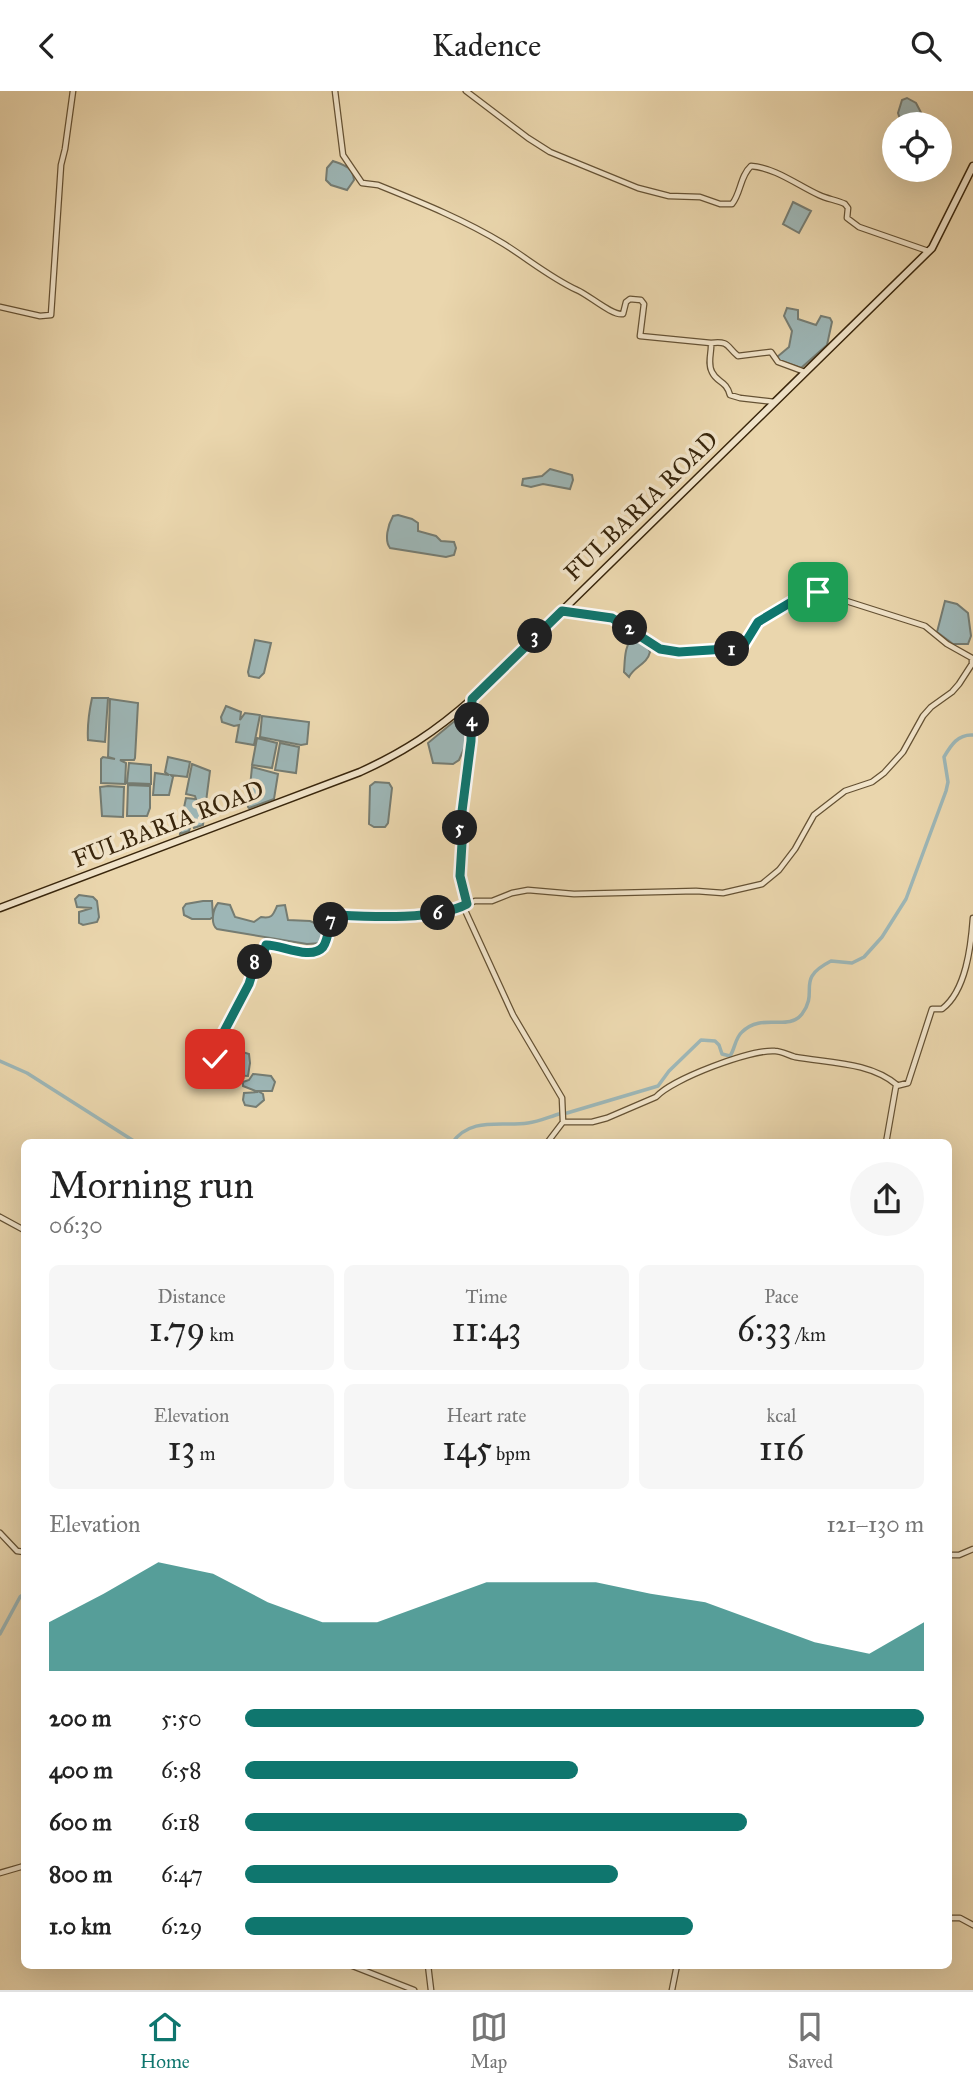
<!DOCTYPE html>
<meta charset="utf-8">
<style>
body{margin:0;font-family:"IM FELL Great Primer",serif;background:#f6f6f6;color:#222;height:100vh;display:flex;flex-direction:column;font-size:26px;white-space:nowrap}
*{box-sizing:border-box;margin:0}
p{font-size:23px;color:#767676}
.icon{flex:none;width:38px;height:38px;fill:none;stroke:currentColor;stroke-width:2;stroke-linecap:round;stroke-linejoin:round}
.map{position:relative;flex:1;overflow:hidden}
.side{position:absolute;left:21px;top:1048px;width:931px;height:830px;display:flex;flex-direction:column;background:#fff;border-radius:10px;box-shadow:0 7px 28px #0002}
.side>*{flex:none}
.controls{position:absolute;left:882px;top:21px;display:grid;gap:14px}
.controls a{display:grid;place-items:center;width:70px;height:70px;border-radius:50%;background:#fff;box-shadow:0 7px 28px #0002;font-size:35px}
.pin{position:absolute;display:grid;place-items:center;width:60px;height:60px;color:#fff;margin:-30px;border-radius:14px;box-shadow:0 4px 10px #0006}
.km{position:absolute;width:35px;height:35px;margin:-18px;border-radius:50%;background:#222;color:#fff;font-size:19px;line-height:35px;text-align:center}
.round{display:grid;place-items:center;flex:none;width:74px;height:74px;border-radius:37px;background:#f6f6f6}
.overview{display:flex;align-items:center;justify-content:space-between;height:119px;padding:0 28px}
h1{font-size:38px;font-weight:600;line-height:52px}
.metrics{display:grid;grid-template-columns:repeat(3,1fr);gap:10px;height:119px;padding:7px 28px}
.metrics div{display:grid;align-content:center;border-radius:10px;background:#f6f6f6;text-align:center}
.metrics b{font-size:35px;font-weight:600}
.metrics small{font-size:19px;font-weight:400}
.metrics p{font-size:19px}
.chart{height:196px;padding:14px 28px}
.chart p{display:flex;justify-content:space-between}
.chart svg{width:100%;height:126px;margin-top:7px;fill:#0f766e;opacity:.7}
ul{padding:0 28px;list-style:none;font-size:23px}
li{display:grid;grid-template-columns:112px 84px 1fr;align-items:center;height:52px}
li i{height:18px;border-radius:9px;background:#0f766e}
header{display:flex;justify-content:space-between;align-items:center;height:91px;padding:0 28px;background:#fff;font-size:32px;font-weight:600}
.menu{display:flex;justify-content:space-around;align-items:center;height:98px;border-top:2px solid #e0e0e0;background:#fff;font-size:19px;color:#767676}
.menu a{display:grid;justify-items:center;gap:4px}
.menu .current{color:#0f766e}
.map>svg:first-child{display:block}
</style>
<header><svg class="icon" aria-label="back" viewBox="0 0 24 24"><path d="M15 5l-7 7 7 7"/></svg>Kadence<svg class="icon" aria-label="search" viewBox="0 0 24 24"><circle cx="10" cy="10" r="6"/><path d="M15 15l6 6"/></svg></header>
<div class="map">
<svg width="973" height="1899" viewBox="0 0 973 1899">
<rect width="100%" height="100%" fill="#ead6ad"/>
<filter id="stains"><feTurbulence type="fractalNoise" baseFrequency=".00286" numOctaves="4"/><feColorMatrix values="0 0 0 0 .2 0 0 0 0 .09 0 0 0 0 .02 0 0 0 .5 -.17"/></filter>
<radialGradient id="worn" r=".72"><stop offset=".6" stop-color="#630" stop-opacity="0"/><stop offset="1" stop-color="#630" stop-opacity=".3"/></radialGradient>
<path fill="#9db6b6" stroke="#757c72" stroke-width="2" d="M 907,7 L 916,12 L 927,33 L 901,31 L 898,22 L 902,9 Z
M 333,70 C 344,74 353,76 354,89 L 347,99 L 331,94 L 326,89 L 327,77 Z
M 793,111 L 811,120 L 799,142 L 783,133 Z
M 787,217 L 798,219 L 798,228 L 816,234 L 821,225 L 830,227 L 832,231 L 827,254 L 801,277 L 778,269 L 777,266 L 789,256 L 792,240 L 784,225 Z
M 550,378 L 572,384 L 573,389 L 570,398 L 543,393 L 531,396 L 522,394 L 523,388 L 542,385 Z
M 398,424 L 412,428 L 418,432 L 418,440 L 436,445 L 441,450 L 454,451 L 456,457 L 454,464 L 446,466 L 390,457 C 384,449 388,434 393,425 Z
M 945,510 L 957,513 L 968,522 L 971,545 L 968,553 L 953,553 L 937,541 Z
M 634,545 L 647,554 L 650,561 C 647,574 634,575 629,586 L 624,581 C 625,569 624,554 634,545 Z
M 255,549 L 271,552 L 264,582 L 259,587 L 249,585 L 248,581 Z
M 92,607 L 108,607 L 105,651 L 88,649 C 87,634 89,621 92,607 Z
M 110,608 L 138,612 L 135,667 L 134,669 L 120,669 L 126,672 L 125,693 L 101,692 L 101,668 L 103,666 L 115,668 L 108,666 Z
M 226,615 L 241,621 L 240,629 L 245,622 L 260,624 L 254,654 L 236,651 L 239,634 L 234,635 L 222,631 L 221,626 Z
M 463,623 L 467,627 L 469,646 L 459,669 L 453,673 L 433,672 L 428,652 Z
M 262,625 L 309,631 L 307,653 L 301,654 L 260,646 Z
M 257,647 L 277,652 L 272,677 L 252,674 Z
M 280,652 L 299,656 L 296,682 L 275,679 Z
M 168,666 L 190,671 L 187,686 L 171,684 L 173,686 L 169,704 L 153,704 L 155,682 L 169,684 L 165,681 Z
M 129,672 L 151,674 L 151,693 L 127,692 Z
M 192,673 L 210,680 L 203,734 L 194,737 L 192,731 L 189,740 L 180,743 L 182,729 L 185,727 L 182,726 L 186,707 L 196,708 L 195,705 L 186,703 Z
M 252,676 L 278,683 L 274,708 L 249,717 L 248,716 Z
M 375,691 L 389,692 L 392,697 L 388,732 L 385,736 L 374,736 L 369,733 L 370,695 Z
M 128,694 L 150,695 L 150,717 L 147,725 L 127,725 Z
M 108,695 L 124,696 L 123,726 L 102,725 L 100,696 Z
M 79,804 L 93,806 L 97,810 L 99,826 L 97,831 L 83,834 L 79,832 L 79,821 L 92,817 L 77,816 L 75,808 Z
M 203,810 L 212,810 L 213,826 L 210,828 L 192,828 L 184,824 L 183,817 L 186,813 Z
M 218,812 L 230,814 L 235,826 L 254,831 L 261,826 C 272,828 273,824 277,815 L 285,814 L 288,829 L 310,830 L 322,835 L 322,852 L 307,853 L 217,838 C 210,833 213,818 218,812 Z
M 236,959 L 249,963 L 250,972 L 248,985 L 230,984 L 219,980 L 219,970 L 223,961 Z
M 253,983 L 271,985 L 275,991 L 272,1000 L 258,1000 L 263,1003 L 264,1009 L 256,1016 L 245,1014 L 243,1009 L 244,1002 L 258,1001 L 243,995 L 243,991 L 249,989 Z"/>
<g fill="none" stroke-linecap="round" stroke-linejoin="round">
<path stroke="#9db6b6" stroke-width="3.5" d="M 0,970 L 27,982 L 137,1052
M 567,1022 L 658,995 L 669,980 L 701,949 L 715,950 L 719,954 L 722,963 L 730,965 C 735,958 735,947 742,941 C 762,921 788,941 802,923 C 820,899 794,889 831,870 L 852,872 L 864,866 L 882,846 L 906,808 L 946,700 L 948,691 L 944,666 C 951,654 958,643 973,644
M 452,1052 C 471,1025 502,1036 528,1032 C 538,1031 549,1026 559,1023
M 0,1543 L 20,1506 L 24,1503"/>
<defs>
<path id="minor" d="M 335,0 L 343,64 L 362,92 L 378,94 C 420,111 465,129 504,153 C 528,168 551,187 577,199 C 589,204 612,225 623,223 L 626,211 L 630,208 L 641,209 L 644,213 L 640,245 L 711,252 C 712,261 707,272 712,281 C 717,292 726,289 730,304 L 740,307 L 775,311
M 466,0 L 528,47 L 550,61 L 638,97 L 669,105 L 700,106 L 720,113 L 732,113 C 741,102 740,85 751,75 C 776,77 797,94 819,104 C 827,108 837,109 845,113 L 848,117 L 847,127 L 859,136 L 928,160
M 0,216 L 40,225 L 51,224 L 61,74 L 65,58 L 73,0
M 711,252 C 730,250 726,255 738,265 L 771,261 L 778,271 L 805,281
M 467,813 L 460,784 L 462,752 L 459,744 L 471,650 L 472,609
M 463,815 L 513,924 L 562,1007 L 563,1031 L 547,1052
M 208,985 L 219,950 L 249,893 L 255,870 L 264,861 L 266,854 C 280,853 314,871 324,855 C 328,848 329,835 331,828 L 338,824 L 408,824 L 448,821 L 475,810 L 492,810 L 512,802 L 528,799 L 574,803 L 696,800 L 723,802 L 762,793 L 779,779 L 795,758 L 814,724 L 845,700 L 872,691 L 884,682 L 903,661 L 923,625 L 931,616 L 952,601 L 959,593 L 972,573 L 972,567 L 947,553 L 925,535 L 818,501 L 798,507 L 758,531 L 742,557 L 679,561 L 660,558 L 612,528 L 563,520
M 563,1031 L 592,1031 L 607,1027 L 656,1006 C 672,988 751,958 775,960 C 781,960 788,964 795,966 C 829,972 870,971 897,994
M 886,1052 L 896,995 L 908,992 L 932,918 L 942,918 C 966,900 971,855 973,827
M 0,1126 L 24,1139
M 0,1442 L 17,1460 L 24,1461
M 948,1464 L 959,1464 L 973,1458
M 0,1782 L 24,1775
M 948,1827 L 960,1827 L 973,1834
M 350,1874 L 414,1899
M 428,1874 L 431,1899
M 672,1899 L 677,1874"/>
<path id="secondary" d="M 0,817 L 360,681 C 404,661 436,640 472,608 L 932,157 L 973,75"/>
</defs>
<use href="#minor" stroke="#655234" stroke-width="7"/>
<use href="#secondary" stroke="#39260c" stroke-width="9"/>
<use href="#minor" stroke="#f1e4ca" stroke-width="4.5"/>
<use href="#secondary" stroke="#f1e4ca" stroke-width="6"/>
</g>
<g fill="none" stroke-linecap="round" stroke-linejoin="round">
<defs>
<path id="route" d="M 215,968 L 219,950 L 249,893 L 256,870 L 264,861 L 266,854 C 280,853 311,870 323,856 C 328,849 329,836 331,828 L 338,824 C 373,826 437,829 467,813 L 460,785 L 462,752 L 459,744 L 471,650 L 472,608 L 562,520 L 612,527 L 660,558 L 679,561 L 742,557 L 758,531 L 798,507 L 818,501"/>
</defs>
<use href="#route" stroke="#fff" stroke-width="14"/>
<use href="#route" stroke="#0f766e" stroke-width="9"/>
</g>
<g text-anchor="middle" stroke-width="7" stroke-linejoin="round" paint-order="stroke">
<g font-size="24" fill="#39260c" stroke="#f1e4ca">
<text transform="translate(641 415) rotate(-44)" y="8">FULBARIA ROAD</text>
<text transform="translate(168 733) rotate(-21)" y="8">FULBARIA ROAD</text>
</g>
</g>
<rect width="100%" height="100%" filter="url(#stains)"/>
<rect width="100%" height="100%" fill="url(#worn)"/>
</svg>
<div class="controls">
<a><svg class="icon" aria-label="locate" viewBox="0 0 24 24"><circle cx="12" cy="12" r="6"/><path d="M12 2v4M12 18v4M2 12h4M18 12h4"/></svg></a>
</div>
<div class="pin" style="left:818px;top:501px;background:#1e9e55"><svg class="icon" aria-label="arrive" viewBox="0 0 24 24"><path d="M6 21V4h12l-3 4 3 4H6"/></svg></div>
<div class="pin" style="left:215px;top:968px;background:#d93025"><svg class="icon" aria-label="check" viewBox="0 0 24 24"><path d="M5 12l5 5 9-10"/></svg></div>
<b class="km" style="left:732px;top:558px">1</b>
<b class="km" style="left:630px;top:537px">2</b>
<b class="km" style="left:535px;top:545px">3</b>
<b class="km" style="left:472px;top:629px">4</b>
<b class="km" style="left:460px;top:737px">5</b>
<b class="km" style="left:438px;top:822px">6</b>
<b class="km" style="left:331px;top:829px">7</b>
<b class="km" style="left:255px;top:871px">8</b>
<section class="side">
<div class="overview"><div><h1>Morning run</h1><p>06:30</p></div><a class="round"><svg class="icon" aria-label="share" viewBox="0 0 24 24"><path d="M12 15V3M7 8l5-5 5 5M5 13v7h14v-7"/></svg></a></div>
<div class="metrics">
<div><p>Distance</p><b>1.79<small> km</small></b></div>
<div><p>Time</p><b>11:43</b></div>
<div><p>Pace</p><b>6:33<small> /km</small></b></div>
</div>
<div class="metrics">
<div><p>Elevation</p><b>13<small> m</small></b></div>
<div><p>Heart rate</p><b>145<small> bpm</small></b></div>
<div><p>kcal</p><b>116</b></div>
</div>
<div class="chart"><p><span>Elevation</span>121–130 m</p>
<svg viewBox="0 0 160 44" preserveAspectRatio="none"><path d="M0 44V27L10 17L20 6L30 10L40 20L50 27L60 27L70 20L80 13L90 13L100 13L110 17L120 20L130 27L140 34L150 38L160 27V44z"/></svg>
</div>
<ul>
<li><b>200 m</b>5:50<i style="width:100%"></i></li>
<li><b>400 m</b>6:58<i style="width:49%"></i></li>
<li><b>600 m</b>6:18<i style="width:74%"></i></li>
<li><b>800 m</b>6:47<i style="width:55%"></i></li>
<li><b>1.0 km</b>6:29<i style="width:66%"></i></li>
</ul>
</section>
</div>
<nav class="menu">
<a class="current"><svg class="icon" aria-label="home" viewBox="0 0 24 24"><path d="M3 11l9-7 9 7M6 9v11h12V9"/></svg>Home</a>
<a><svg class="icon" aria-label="map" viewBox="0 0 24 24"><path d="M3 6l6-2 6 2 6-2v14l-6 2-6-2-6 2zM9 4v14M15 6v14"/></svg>Map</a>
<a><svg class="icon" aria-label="saved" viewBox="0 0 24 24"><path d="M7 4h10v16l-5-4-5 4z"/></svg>Saved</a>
</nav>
